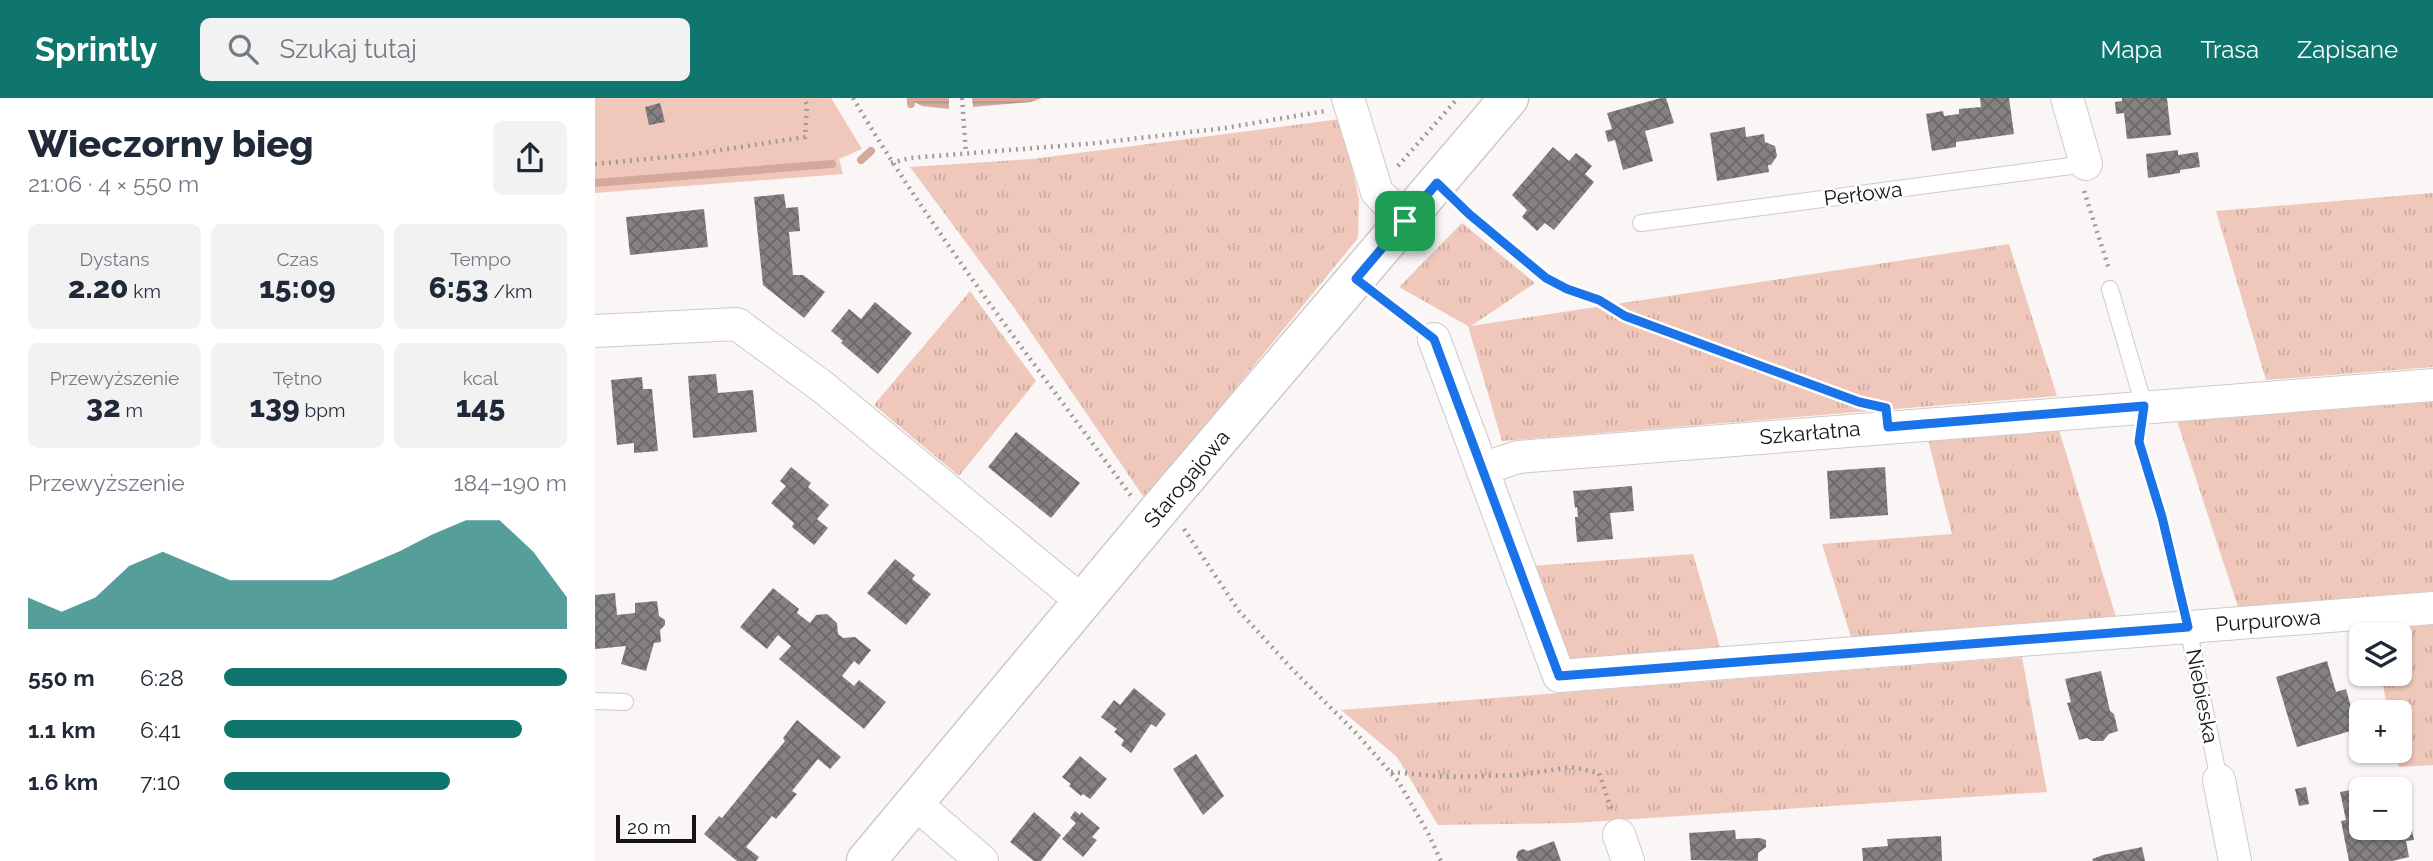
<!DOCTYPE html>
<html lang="pl">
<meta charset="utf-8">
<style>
body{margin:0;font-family:Raleway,sans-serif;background:#f2f2f3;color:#1f2937;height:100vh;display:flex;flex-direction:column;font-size:26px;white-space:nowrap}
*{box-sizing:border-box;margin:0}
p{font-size:23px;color:#747a83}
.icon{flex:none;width:38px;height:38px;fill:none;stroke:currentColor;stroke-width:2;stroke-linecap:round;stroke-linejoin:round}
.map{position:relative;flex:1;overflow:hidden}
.panel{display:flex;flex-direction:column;background:#fff;width:595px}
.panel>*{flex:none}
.controls{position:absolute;left:1754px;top:525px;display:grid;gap:14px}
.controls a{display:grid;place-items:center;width:63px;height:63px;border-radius:10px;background:#fff;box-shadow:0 2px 5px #0004;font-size:35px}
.scale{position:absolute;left:21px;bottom:18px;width:80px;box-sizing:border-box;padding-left:7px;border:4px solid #151413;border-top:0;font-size:19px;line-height:24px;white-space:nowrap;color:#151413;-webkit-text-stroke:5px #fff;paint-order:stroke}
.pin{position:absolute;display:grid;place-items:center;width:60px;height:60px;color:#fff;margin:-30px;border-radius:14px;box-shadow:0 4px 10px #0006}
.round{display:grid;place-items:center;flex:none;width:74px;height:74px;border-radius:10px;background:#f2f2f3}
.summary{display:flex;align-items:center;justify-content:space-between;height:119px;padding:0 28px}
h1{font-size:38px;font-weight:800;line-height:52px}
.stats{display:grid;grid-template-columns:repeat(3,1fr);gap:10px;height:119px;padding:7px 28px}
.stats div{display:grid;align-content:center;border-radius:10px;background:#f2f2f3;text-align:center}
.stats b{font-size:30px;font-weight:800}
.stats small{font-size:19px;font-weight:400}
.stats p{font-size:19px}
.chart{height:196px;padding:14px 28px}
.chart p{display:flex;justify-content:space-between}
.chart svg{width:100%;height:126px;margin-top:7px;fill:#0f766e;opacity:.7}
ul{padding:0 28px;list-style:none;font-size:23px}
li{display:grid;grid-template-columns:112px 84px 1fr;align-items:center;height:52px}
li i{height:18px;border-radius:9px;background:#0f766e}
header{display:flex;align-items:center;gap:42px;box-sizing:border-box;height:98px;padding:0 35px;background:#0f766e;color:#fff}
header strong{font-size:33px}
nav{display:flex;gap:38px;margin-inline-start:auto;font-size:24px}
.search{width:490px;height:63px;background:#f2f2f3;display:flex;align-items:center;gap:18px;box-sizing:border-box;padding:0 24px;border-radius:10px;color:#747a83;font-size:26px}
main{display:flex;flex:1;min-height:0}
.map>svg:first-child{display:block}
</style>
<header>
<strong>Sprintly</strong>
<div class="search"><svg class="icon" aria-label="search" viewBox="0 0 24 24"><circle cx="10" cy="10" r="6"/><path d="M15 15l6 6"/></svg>Szukaj tutaj</div>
<nav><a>Mapa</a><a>Trasa</a><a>Zapisane</a></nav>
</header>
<main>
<section class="panel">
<div class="summary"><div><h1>Wieczorny bieg</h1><p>21:06 · 4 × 550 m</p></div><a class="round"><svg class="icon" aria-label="share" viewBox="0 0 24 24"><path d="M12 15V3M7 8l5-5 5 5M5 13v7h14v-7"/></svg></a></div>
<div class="stats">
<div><p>Dystans</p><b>2.20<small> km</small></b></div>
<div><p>Czas</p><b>15:09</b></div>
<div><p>Tempo</p><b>6:53<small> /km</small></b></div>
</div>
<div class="stats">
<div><p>Przewyższenie</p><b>32<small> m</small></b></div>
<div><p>Tętno</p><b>139<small> bpm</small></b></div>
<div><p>kcal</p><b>145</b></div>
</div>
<div class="chart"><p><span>Przewyższenie</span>184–190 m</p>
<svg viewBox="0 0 160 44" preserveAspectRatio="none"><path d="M0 44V33L10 38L20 33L30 22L40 17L50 22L60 27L70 27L80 27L90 27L100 22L110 17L120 11L130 6L140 6L150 17L160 33V44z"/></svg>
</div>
<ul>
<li><b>550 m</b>6:28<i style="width:100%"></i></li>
<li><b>1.1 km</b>6:41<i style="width:87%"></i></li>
<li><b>1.6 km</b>7:10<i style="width:66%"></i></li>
</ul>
</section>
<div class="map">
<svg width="1838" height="763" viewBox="0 0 1838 763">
<defs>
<pattern id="grass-tufts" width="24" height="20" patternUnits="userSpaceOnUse" patternTransform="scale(1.75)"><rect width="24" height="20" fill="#f0c7bb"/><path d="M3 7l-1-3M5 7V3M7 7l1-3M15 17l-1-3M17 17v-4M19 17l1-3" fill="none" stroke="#cdaaa0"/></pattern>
<pattern id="water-rules" width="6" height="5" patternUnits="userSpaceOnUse" patternTransform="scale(1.75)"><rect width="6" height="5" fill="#d4a89b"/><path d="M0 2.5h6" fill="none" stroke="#b59085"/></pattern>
<pattern id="building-cross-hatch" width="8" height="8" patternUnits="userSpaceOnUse" patternTransform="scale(1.75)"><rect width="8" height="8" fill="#848180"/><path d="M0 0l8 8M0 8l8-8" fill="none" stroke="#6b6868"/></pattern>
</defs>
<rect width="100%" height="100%" fill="#faf6f5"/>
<path fill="url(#grass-tufts)" d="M 746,21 L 764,101 L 763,140 L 558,391 L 548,398 L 418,208 L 315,69 L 437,61 Z
M 1838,95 L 1838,269 L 1671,282 L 1621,113 Z
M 867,125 L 940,185 L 876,228 L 1414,146 L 1462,298 L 907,343 L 873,228 L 804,189 Z
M 375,193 L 441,283 L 364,378 L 279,307 Z
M 1838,304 L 1838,493 L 1643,509 L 1582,323 Z
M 1464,332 L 1521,519 L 1256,539 L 1227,446 L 1357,436 L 1333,342 Z
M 1098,456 L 1125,549 L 972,561 L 935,468 Z
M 1838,526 L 1838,667 L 1804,669 L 1800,653 L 1804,653 L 1804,614 L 1793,614 L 1786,576 L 1804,576 L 1804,537 L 1778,537 L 1777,531 Z
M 1427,559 L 1452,694 L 978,725 L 843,727 L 802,659 L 746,612 Z"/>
<path fill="#f0c7bb" d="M 0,0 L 236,0 L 267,51 L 244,61 L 248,76 L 0,95 Z"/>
<path fill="url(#water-rules)" d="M 311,0 L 354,0 L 354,11 L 327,8 Z
M 377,0 L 447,0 L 436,4 L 378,9 Z"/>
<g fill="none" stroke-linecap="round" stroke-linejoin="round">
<path stroke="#d4a89b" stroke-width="8" d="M 316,0 L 316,6
M 266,62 L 276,53
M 0,85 L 237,66"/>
</g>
<path fill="url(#building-cross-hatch)" d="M 1066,0 L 1071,0 L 1079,25 L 1050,33 L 1058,63 L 1028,72 L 1020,42 L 1013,44 L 1010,33 L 1017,31 L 1012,15 Z
M 1385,0 L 1414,0 L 1419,36 L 1361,44 L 1361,49 L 1337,53 L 1331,16 L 1348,13 L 1349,18 L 1364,16 L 1364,11 L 1386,9 Z
M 1527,0 L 1572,0 L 1576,37 L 1532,41 L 1529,15 L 1521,16 L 1520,4 L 1527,3 Z
M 65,5 L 70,24 L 54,27 L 50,9 Z
M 1150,29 L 1151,39 L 1169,36 L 1170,44 L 1180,48 L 1182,58 L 1176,67 L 1173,67 L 1174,74 L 1122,83 L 1115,35 Z
M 958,49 L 974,63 L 981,55 L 989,61 L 997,68 L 990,76 L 999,84 L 959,132 L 950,125 L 942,133 L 927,119 L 932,112 L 917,97 Z
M 1583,52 L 1583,57 L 1603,54 L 1605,69 L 1585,72 L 1585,75 L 1553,80 L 1551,56 Z
M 189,96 L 191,110 L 203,109 L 205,133 L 194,134 L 198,177 L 208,177 L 230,194 L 209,220 L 168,187 L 159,99 Z
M 109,111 L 113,149 L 35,157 L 31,119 Z
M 280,204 L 317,235 L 283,276 L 246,245 L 248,243 L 236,233 L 254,211 L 266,221 Z
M 121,276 L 123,295 L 158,292 L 162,334 L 98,340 L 93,278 Z
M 47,279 L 48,291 L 57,291 L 63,353 L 39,355 L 39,345 L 22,347 L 16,282 Z
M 421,334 L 485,385 L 456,420 L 393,369 Z
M 196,369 L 216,385 L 213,389 L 234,407 L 222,421 L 233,430 L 219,447 L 197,429 L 199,425 L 176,405 L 191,388 L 185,383 Z
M 1290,369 L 1293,417 L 1235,421 L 1232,373 Z
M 1037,388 L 1039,413 L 1015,415 L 1018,441 L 982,444 L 980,419 L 983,419 L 982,409 L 980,410 L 978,393 Z
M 300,461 L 320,477 L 317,481 L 336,496 L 311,527 L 272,495 Z
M 178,490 L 204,511 L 202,515 L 215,525 L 221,517 L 232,516 L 242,525 L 243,536 L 248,540 L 260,539 L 276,552 L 264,567 L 259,563 L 247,578 L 259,588 L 264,582 L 291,604 L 269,631 L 184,561 L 196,548 L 183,537 L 172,551 L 145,529 Z
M 20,495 L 22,517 L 40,515 L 40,505 L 62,503 L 64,518 L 70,522 L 70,527 L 65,532 L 66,544 L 59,545 L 51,573 L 26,566 L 31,548 L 0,551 L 0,497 Z
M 1732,563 L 1741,594 L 1751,591 L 1762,631 L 1702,649 L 1681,579 Z
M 1506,573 L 1515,613 L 1519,616 L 1523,633 L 1514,636 L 1508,643 L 1497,643 L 1492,640 L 1484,642 L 1472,605 L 1476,604 L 1470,581 Z
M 539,590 L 571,616 L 561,629 L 556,626 L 536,655 L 526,647 L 529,642 L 519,634 L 522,631 L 506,619 L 519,602 L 525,607 Z
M 202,622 L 246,659 L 235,671 L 223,661 L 197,693 L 202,696 L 181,721 L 177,718 L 151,749 L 164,759 L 161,763 L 142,763 L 109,736 L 124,718 L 127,720 L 166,672 L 190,643 L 188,640 Z
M 601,656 L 629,698 L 608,717 L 578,671 Z
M 485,658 L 512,681 L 495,701 L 488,696 L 486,698 L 474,688 L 476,686 L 467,679 Z
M 1711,689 L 1714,706 L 1704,708 L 1700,691 Z
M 1766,690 L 1766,730 L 1804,730 L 1804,711 L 1812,710 L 1819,742 L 1811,743 L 1814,759 L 1797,763 L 1754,763 L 1746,723 L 1751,722 L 1745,694 Z
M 480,713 L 485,717 L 486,714 L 505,730 L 497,739 L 502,742 L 488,759 L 467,741 L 481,725 L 475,720 Z
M 439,714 L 466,737 L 446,763 L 439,763 L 415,744 Z
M 1140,732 L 1141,741 L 1165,740 L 1171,742 L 1171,749 L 1163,755 L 1163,763 L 1096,762 L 1094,735 Z
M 1346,738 L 1347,763 L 1268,763 L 1267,750 L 1293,748 L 1292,741 Z
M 959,743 L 966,763 L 923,763 L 921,759 L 923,753 L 928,751 L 933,753 Z
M 1547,749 L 1550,763 L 1498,763 L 1497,761 L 1508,757 Z"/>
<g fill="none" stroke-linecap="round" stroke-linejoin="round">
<defs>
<path id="service" d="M 1046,125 L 1491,66
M 1515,191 L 1549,308
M 1593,529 L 1624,682
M 0,603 L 30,604"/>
<path id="minor" d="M 753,0 L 782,94 L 810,123
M 1472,0 L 1491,66
M 0,233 L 142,226 L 229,290 L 488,504
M 839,241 L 964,578 L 1838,510
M 887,371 L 923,359 L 1838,287
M 1624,682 L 1640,763
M 320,705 L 387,763
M 1024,737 L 1033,763"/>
<path id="tertiary" d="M 271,763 L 568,407 L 914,0"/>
</defs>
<use href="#service" stroke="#cecac9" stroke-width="18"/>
<use href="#minor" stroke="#cecac9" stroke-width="34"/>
<use href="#tertiary" stroke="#cecac9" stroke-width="41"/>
<path stroke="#9e9b9a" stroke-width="4.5" stroke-dasharray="2 5" stroke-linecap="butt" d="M 258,0 C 340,139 441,267 536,398
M 367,0 L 371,56
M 296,65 L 315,60 L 502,45 L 630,30 L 730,13
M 0,66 L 94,57 L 210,39 L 212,7 L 209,0
M 803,68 L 863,0
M 1489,93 L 1514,171
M 865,108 L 951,180 L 972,191 L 1004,202 L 1030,218 L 1258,302
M 783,200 L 818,226
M 1544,337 L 1543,344 L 1567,419 L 1587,501
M 589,431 L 644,513 L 697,571 L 762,636 L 803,683 L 833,735 L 846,763
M 796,674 L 851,679 L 925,677 L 976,669 L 1004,675 L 1016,711"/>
<use href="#service" stroke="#fff" stroke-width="16"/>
<use href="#minor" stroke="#fff" stroke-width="32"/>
<use href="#tertiary" stroke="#fff" stroke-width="38"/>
</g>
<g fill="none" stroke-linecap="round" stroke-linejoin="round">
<defs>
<path id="route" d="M 842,85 L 874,116 L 951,180 L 972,191 L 1004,202 L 1030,218 L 1264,304 L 1291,310 L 1293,329 L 1549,308 L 1544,344 L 1567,419 L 1593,529 L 964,578 L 839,241 L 761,181 Z"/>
</defs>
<use href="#route" stroke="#fff" stroke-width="14"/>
<use href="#route" stroke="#1a73e8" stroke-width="9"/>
</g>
<g text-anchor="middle" stroke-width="5" stroke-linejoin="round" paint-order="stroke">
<g font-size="21" fill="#151413" stroke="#fff">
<text transform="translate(1268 96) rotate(-7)" y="7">Perłowa</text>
<text transform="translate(1215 335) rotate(-5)" y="7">Szkarłatna</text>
<text transform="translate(592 381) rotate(-50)" y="7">Starogajowa</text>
<text transform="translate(1673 523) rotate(-4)" y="7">Purpurowa</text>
<text transform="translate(1607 598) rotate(79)" y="7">Niebieska</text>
</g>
</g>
</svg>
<div class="controls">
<a><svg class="icon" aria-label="layers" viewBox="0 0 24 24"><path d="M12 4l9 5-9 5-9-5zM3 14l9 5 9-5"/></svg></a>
<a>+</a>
<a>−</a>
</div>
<div class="scale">20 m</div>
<div class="pin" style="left:810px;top:123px;background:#1e9e55"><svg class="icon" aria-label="arrive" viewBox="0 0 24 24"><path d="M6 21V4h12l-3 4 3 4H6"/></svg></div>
</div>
</main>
